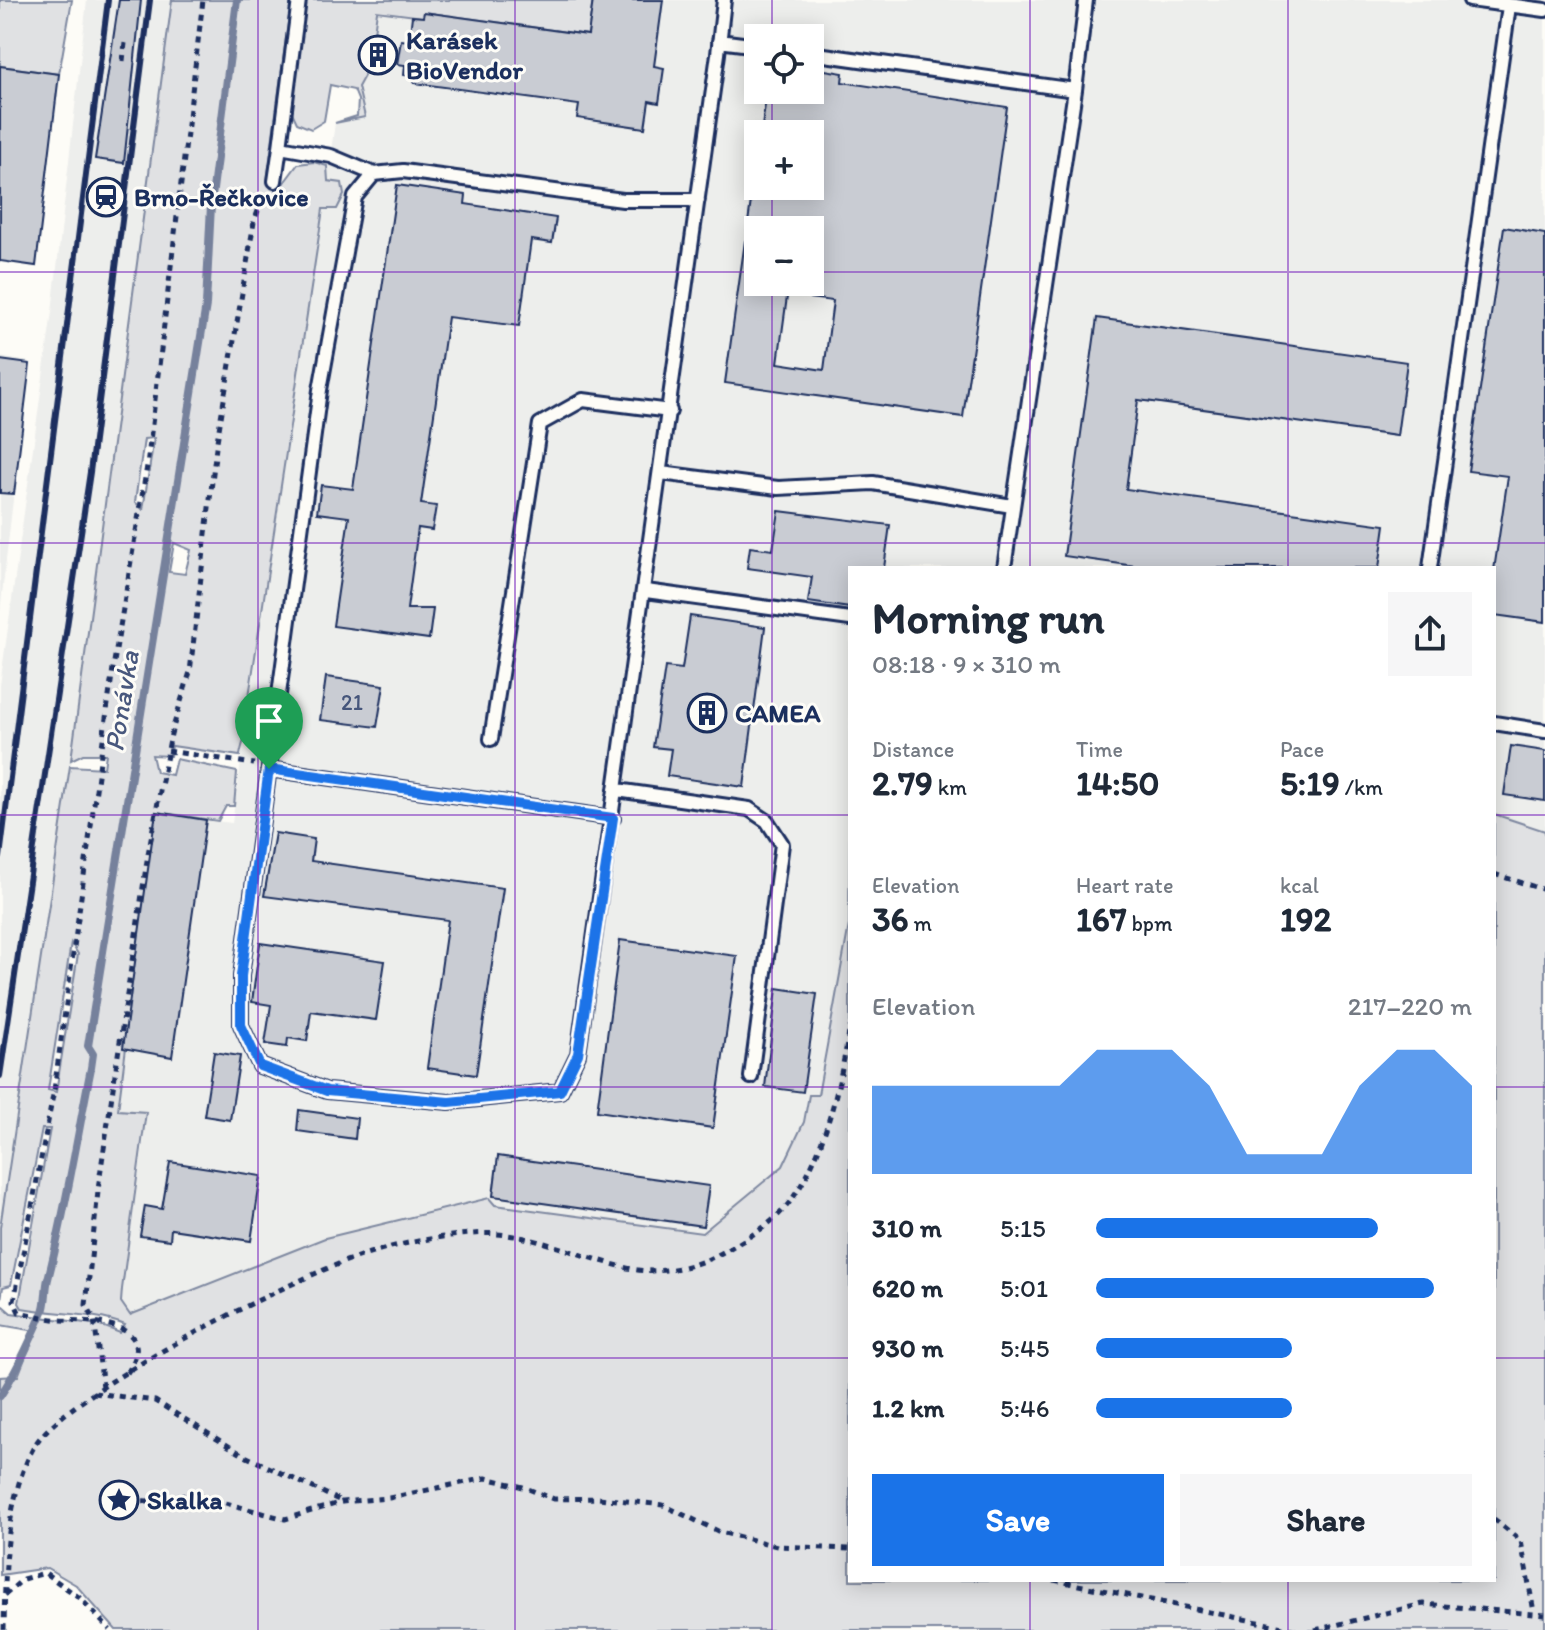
<!DOCTYPE html>
<meta charset="utf-8">
<style>
body{margin:0;font-family:Itim,sans-serif;background:#f6f6f7;color:#1f2937;height:100vh;display:flex;flex-direction:column;font-size:30px;white-space:nowrap}
*{box-sizing:border-box;margin:0}
p{font-size:26px;color:#747a83}
.icon{flex:none;width:44px;height:44px;fill:none;stroke:currentColor;stroke-width:2;stroke-linecap:round;stroke-linejoin:round}
.map{position:relative;flex:1;overflow:hidden}
.panel{position:absolute;left:848px;top:566px;width:648px;height:1016px;display:flex;flex-direction:column;background:#fff;border-radius:0px;box-shadow:0 4px 20px #0003}
.panel>*{flex:none}
.controls{position:absolute;left:744px;top:24px;display:grid;gap:16px}
.controls a{display:grid;place-items:center;width:80px;height:80px;border-radius:0px;background:#fff;box-shadow:0 4px 20px #0003;font-size:40px}
.pin{position:absolute;display:grid;place-items:center;width:68px;height:68px;color:#fff;margin:-82px -34px;border-radius:50% 50% 50% 0;rotate:-45deg;box-shadow:0 0 8px #0007}
.pin .icon{rotate:45deg}
.round{display:grid;place-items:center;flex:none;width:84px;height:84px;border-radius:0px;background:#f6f6f7}
.headline{display:flex;align-items:center;justify-content:space-between;height:136px;padding:0 24px}
h1{font-size:44px;font-weight:700;line-height:60px}
.metrics{display:grid;grid-template-columns:repeat(3,1fr);gap:12px;height:136px;padding:8px 24px}
.metrics div{display:grid;align-content:center}
.metrics b{font-size:34px;font-weight:700}
.metrics small{font-size:22px;font-weight:400}
.metrics p{font-size:22px}
.chart{height:224px;padding:16px 24px}
.chart p{display:flex;justify-content:space-between}
.chart svg{width:100%;height:144px;margin-top:8px;fill:#1a73e8;opacity:.7}
.action{display:flex;gap:16px;margin-top:auto;padding:16px 24px}
.action a{flex:1;height:92px;border-radius:0px;background:#1a73e8;color:#fff;font-size:32px;font-weight:700;line-height:92px;text-align:center}
.action a+a{background:#f6f6f7;color:#1f2937}
ul{padding:0 24px;list-style:none;font-size:26px}
li{display:grid;grid-template-columns:128px 96px 1fr;align-items:center;height:60px}
li i{height:20px;border-radius:10px;background:#1a73e8}
.map>svg:first-child{display:block}
</style>
<div class="map">
<svg width="1545" height="1630" viewBox="0 0 1545 1630">
<rect width="100%" height="100%" fill="#fdfcf7"/>
<filter id="ink" filterUnits="userSpaceOnUse"><feTurbulence type="fractalNoise" baseFrequency=".0125" numOctaves="2"/><feDisplacementMap in="SourceGraphic" scale="16" xChannelSelector="R" yChannelSelector="G"/><feConvolveMatrix kernelMatrix="1 2 1 2 8 2 1 2 1" color-interpolation-filters="sRGB"/></filter>
<g filter="url(#ink)">
<path fill="#edeeec" fill-rule="evenodd" d="M 87,0 L 172,0 L 83,687 L 0,1227 L 0,685 L 52,312 Z
M 593,0 L 1545,0 L 1545,831 L 1494,814 L 1494,568 L 850,568 L 849,925 L 818,1095 L 809,1096 L 804,1122 L 783,1166 L 702,1233 L 494,1205 L 488,1198 L 325,1238 L 130,1315 L 121,1302 L 122,1289 L 144,1138 L 118,1111 L 158,814 L 232,823 L 335,123 L 365,116 L 358,87 L 364,76 L 367,46 L 372,47 L 377,11 L 423,17 L 424,12 ZM 758,38 L 810,38 L 810,90 L 758,90 ZM 758,134 L 810,134 L 810,186 L 758,186 ZM 758,230 L 810,230 L 810,282 L 758,282 Z
M 0,357 L 29,362 L 0,612 Z"/>
<path fill="#e0e1e3" stroke="#7e88a0" stroke-width="2" fill-rule="evenodd" d="M 0,0 L 72,0 L 59,74 L 0,66 Z
M 172,0 L 291,0 L 267,182 L 283,184 L 298,164 L 314,162 L 327,166 L 328,181 L 342,183 L 344,195 L 337,209 L 323,209 L 248,703 L 253,706 C 253,722 242,739 240,756 L 172,746 L 170,756 L 152,755 L 156,772 L 172,775 L 176,759 L 237,772 L 234,806 L 226,806 L 218,821 L 156,812 L 118,1110 L 146,1112 L 122,1289 L 121,1302 L 130,1315 L 325,1238 L 489,1198 L 495,1205 L 702,1233 L 783,1166 L 804,1122 L 809,1095 L 818,1095 L 849,925 L 850,824 L 850,1580 L 1494,1580 L 1494,814 L 1545,831 L 1545,1630 L 116,1630 L 76,1585 L 47,1568 L 0,1575 L 0,1377 L 18,1376 L 36,1331 L 0,1325 L 0,1309 L 3,1306 L 11,1313 L 100,1325 L 120,1333 L 125,1325 C 93,1312 57,1315 22,1308 L 19,1303 L 50,1129 L 42,1129 L 11,1285 L 3,1287 L 0,1305 L 0,1227 L 70,766 L 104,768 L 106,754 L 83,754 L 71,760 ZM 154,438 L 143,510 L 135,502 L 144,439 ZM 174,543 L 191,550 L 185,574 L 169,572 ZM 71,943 L 78,954 L 56,1092 L 48,1090 Z
M 305,0 L 593,0 L 588,35 L 425,12 L 423,17 L 377,11 L 372,47 L 367,47 L 364,76 L 358,87 L 365,117 L 335,123 L 357,116 L 358,100 L 354,90 L 330,85 L 324,121 L 311,129 L 297,123 L 291,110 Z"/>
<g fill="none" stroke-linecap="round" stroke-linejoin="round">
<path stroke="#76819c" stroke-width="8" d="M 0,1396 C 17,1371 30,1342 42,1314 C 47,1305 45,1290 48,1279 C 66,1209 77,1138 91,1068 L 93,1054 L 88,1046 L 206,305 L 211,205 L 237,0"/>
</g>
<path fill="#c9ccd3" stroke="#1b2f5e" stroke-width="2" d="M 119,0 L 141,0 L 124,163 L 95,159 Z
M 593,0 L 663,0 L 654,66 L 664,68 L 659,103 L 649,101 L 645,128 L 577,118 L 579,105 L 414,83 L 415,77 L 404,75 L 405,65 L 397,64 L 401,40 L 409,41 L 412,16 L 423,17 L 424,12 L 588,35 Z
M 0,66 L 59,74 L 36,266 L 0,261 Z
M 819,69 L 843,73 L 842,82 L 1007,107 L 963,417 L 725,383 L 745,241 L 758,242 L 758,282 L 789,282 L 778,363 L 824,370 L 833,301 L 810,298 L 810,230 L 747,230 L 753,186 L 810,186 L 810,134 L 761,134 L 767,90 L 810,90 L 810,77 L 818,79 Z
M 397,185 L 466,195 L 465,204 L 556,218 L 552,243 L 531,240 L 519,326 L 448,317 L 421,504 L 436,506 L 432,530 L 418,528 L 407,609 L 433,609 L 429,639 L 333,626 L 349,517 L 317,513 L 321,485 L 353,489 Z
M 1504,227 L 1545,234 L 1545,622 L 1494,615 L 1494,570 L 1508,476 L 1468,471 Z
M 1097,318 L 1407,362 L 1397,436 L 1138,400 L 1126,489 L 1385,525 L 1379,568 L 1149,568 L 1064,556 Z
M 0,360 L 30,364 L 14,494 L 0,493 Z
M 779,511 L 890,525 L 884,568 L 850,568 L 850,608 L 808,602 L 812,577 L 747,568 L 750,547 L 773,550 Z
M 690,616 L 765,627 L 744,787 L 667,776 L 671,749 L 653,747 L 665,667 L 682,669 Z
M 326,677 L 384,685 L 377,727 L 320,720 Z
M 1511,746 L 1545,751 L 1545,801 L 1504,795 Z
M 156,812 L 206,820 L 172,1057 L 123,1048 Z
M 275,833 L 314,839 L 311,861 L 503,888 L 476,1075 L 427,1068 L 448,920 L 264,896 Z
M 620,940 L 737,956 L 713,1128 L 597,1111 Z
M 260,943 L 385,961 L 376,1020 L 311,1011 L 307,1041 L 288,1038 L 287,1047 L 265,1044 L 271,1005 L 252,1002 Z
M 777,988 L 817,994 L 803,1092 L 765,1087 Z
M 214,1052 L 240,1056 L 230,1120 L 204,1116 Z
M 299,1110 L 357,1118 L 355,1139 L 297,1131 Z
M 498,1156 L 709,1186 L 703,1226 L 493,1196 Z
M 170,1162 L 261,1176 L 251,1241 L 171,1229 L 170,1240 L 140,1236 L 145,1206 L 162,1209 Z"/>
<g fill="none" stroke-linecap="round" stroke-linejoin="round">
<defs>
<path id="service" d="M 299,0 L 280,147 L 331,156 L 374,174
M 1470,0 L 1545,10
M 719,41 L 758,46
M 810,53 L 1075,90 L 1086,0
M 275,181 L 280,147
M 698,200 L 623,200 L 403,171 L 374,174 L 355,197 L 320,390 L 241,976 L 241,1025 L 260,1066 L 327,1091 L 449,1102 L 560,1091 L 578,1054 L 718,54 L 724,0
M 661,473 L 778,488 L 873,483 L 1012,506
M 1004,568 L 1075,90
M 1430,568 L 1509,6
M 646,591 L 850,619
M 1494,723 L 1545,731
M 491,739 L 540,424 L 583,400 L 670,411
M 269,769 L 613,818
M 617,790 L 749,809 L 767,821 L 782,844 L 751,1077"/>
</defs>
<use href="#service" stroke="#1b2f5e" stroke-width="18"/>
<path stroke="#1b2f5e" stroke-width="5" stroke-dasharray="6 6" stroke-linecap="butt" d="M 123,61 L 125,43
M 168,751 L 254,764
M 1494,874 L 1545,890
M 127,1373 C 161,1323 94,1321 62,1320 C 48,1319 33,1315 19,1312 L 14,1301 L 54,1090 L 113,668 L 147,466 L 203,0
M 103,1387 L 94,1319 L 86,1305 L 99,1182 L 148,854 L 171,734 L 190,672 L 216,447 L 254,222 L 264,194
M 94,1393 L 155,1401 L 245,1456 L 341,1501
M 119,1500 L 149,1501 L 192,1494 L 285,1519 L 342,1502 L 389,1498 L 486,1478 L 523,1487 L 554,1499 L 599,1498 L 663,1505 L 720,1532 L 777,1546 L 850,1549
M 1494,1519 L 1521,1541 L 1534,1612
M 1054,1580 L 1297,1630
M 5,1595 L 23,1579 L 45,1573 L 80,1598 L 110,1630
M 4,1630 C 5,1572 5,1497 35,1445 C 66,1393 274,1289 336,1265 C 377,1248 427,1237 472,1234 C 528,1229 579,1258 632,1269 C 662,1275 699,1266 725,1251 C 746,1239 768,1227 784,1209 C 823,1165 840,1084 850,1027
M 1315,1630 L 1423,1604 L 1545,1615"/>
<use href="#service" stroke="#fdfcf7" stroke-width="12"/>
<path stroke="#1b2f5e" stroke-width="6" d="M 0,857 L 108,0
M 0,1076 L 90,472 L 150,0"/>
</g>
</g>
<g fill="none" stroke-linecap="round" stroke-linejoin="round" filter="url(#ink)">
<defs>
<path id="route" d="M 269,769 L 613,818 L 578,1054 L 560,1091 L 449,1102 L 327,1091 L 260,1066 L 241,1025 L 241,976 Z"/>
</defs>
<use href="#route" stroke="#fff" stroke-width="16"/>
<use href="#route" stroke="#1a73e8" stroke-width="10"/>
</g>
<path fill="none" stroke="#7b2cbf" stroke-width="2" stroke-opacity="0.55" d="M 258,0 L 258,1630M 515,0 L 515,1630M 772,0 L 772,38M 1030,0 L 1030,568M 1288,0 L 1288,568M 772,90 L 772,134M 772,186 L 772,230M 0,272 L 758,272M 810,272 L 1545,272M 772,282 L 772,1630M 0,543 L 1545,543M 0,815 L 850,815M 1494,815 L 1545,815M 0,1087 L 850,1087M 1494,1087 L 1545,1087M 0,1358 L 850,1358M 1494,1358 L 1545,1358M 1030,1580 L 1030,1630M 1288,1580 L 1288,1630"/>
<defs>
<symbol id="building-ring" viewBox="-11 -11 22 22"><circle r="9.5" fill="#fdfcf7" stroke="#1b2f5e" stroke-width="1.5"/><path d="M-4-6H4V6H1V3H-1V6H-4ZM-2.5-4.3h1.7v1.8h-1.7ZM.8-4.3h1.7v1.8H.8ZM-2.5-1h1.7V.8h-1.7ZM.8-1h1.7V.8H.8Z" fill="#1b2f5e"/></symbol>
<symbol id="station-ring" viewBox="-11 -11 22 22"><circle r="9.5" fill="#fdfcf7" stroke="#1b2f5e" stroke-width="1.5"/><path d="M-3-6H3Q5-6 5-4V2Q5 4 3 4L4.5 6H3L1.5 4h-3L-3 6H-4.5L-3 4Q-5 4-5 2V-4Q-5-6-3-6ZM-3.5-4v3h7v-3ZM-3.5 1v1.5H-2V1ZM2 1v1.5H3.5V1Z" fill="#1b2f5e"/></symbol>
<symbol id="sight-ring" viewBox="-11 -11 22 22"><circle r="9.5" fill="#fdfcf7" stroke="#1b2f5e" stroke-width="1.5"/><path d="M0-6L1.8-2.2L6-1.7L2.9 1.2L3.7 5.4L0 3.3L-3.7 5.4L-2.9 1.2L-6-1.7L-1.8-2.2Z" fill="#1b2f5e"/></symbol>
</defs>
<g fill-rule="evenodd">
<use href="#building-ring" x="356" y="33" width="44" height="44"/>
<use href="#station-ring" x="84" y="175" width="44" height="44"/>
<use href="#building-ring" x="685" y="691" width="44" height="44"/>
<use href="#sight-ring" x="97" y="1478" width="44" height="44"/>
</g>
<g text-anchor="middle" stroke-width="6" stroke-linejoin="round" paint-order="stroke">
<g font-size="22" fill="#46567b">
<text x="352" y="710">21</text>
</g>
<g font-size="26" font-weight="bold" fill="#1b2f5e" stroke="#fdfcf7" text-anchor="start">
<text x="406" y="49">Karásek<tspan x="406" dy="30">BioVendor</tspan></text>
<text x="134" y="206">Brno-Řečkovice</text>
<text x="735" y="722">CAMEA</text>
<text x="147" y="1509">Skalka</text>
</g>
<g font-size="28" font-style="italic" fill="#49587d" stroke="#fdfcf7">
<text transform="translate(121 701) rotate(-81)" y="10">Ponávka</text>
</g>
</g>
</svg>
<div class="controls">
<a><svg class="icon" aria-label="locate" viewBox="0 0 24 24"><circle cx="12" cy="12" r="6"/><path d="M12 2v4M12 18v4M2 12h4M18 12h4"/></svg></a>
<a>+</a>
<a>−</a>
</div>
<div class="pin" style="left:269px;top:769px;background:#1e9e55"><svg class="icon" aria-label="arrive" viewBox="0 0 24 24"><path d="M6 21V4h12l-3 4 3 4H6"/></svg></div>
<section class="panel">
<div class="headline"><div><h1>Morning run</h1><p>08:18 · 9 × 310 m</p></div><a class="round"><svg class="icon" aria-label="share" viewBox="0 0 24 24"><path d="M12 15V3M7 8l5-5 5 5M5 13v7h14v-7"/></svg></a></div>
<div class="metrics">
<div><p>Distance</p><b>2.79<small> km</small></b></div>
<div><p>Time</p><b>14:50</b></div>
<div><p>Pace</p><b>5:19<small> /km</small></b></div>
</div>
<div class="metrics">
<div><p>Elevation</p><b>36<small> m</small></b></div>
<div><p>Heart rate</p><b>167<small> bpm</small></b></div>
<div><p>kcal</p><b>192</b></div>
</div>
<div class="chart"><p><span>Elevation</span>217–220 m</p>
<svg viewBox="0 0 160 44" preserveAspectRatio="none"><path d="M0 44V17L10 17L20 17L30 17L40 17L50 17L60 6L70 6L80 6L90 17L100 38L110 38L120 38L130 17L140 6L150 6L160 17V44z"/></svg>
</div>
<ul>
<li><b>310 m</b>5:15<i style="width:75%"></i></li>
<li><b>620 m</b>5:01<i style="width:90%"></i></li>
<li><b>930 m</b>5:45<i style="width:52%"></i></li>
<li><b>1.2 km</b>5:46<i style="width:52%"></i></li>
</ul>
<div class="action"><a>Save</a><a>Share</a></div>
</section>
</div>
